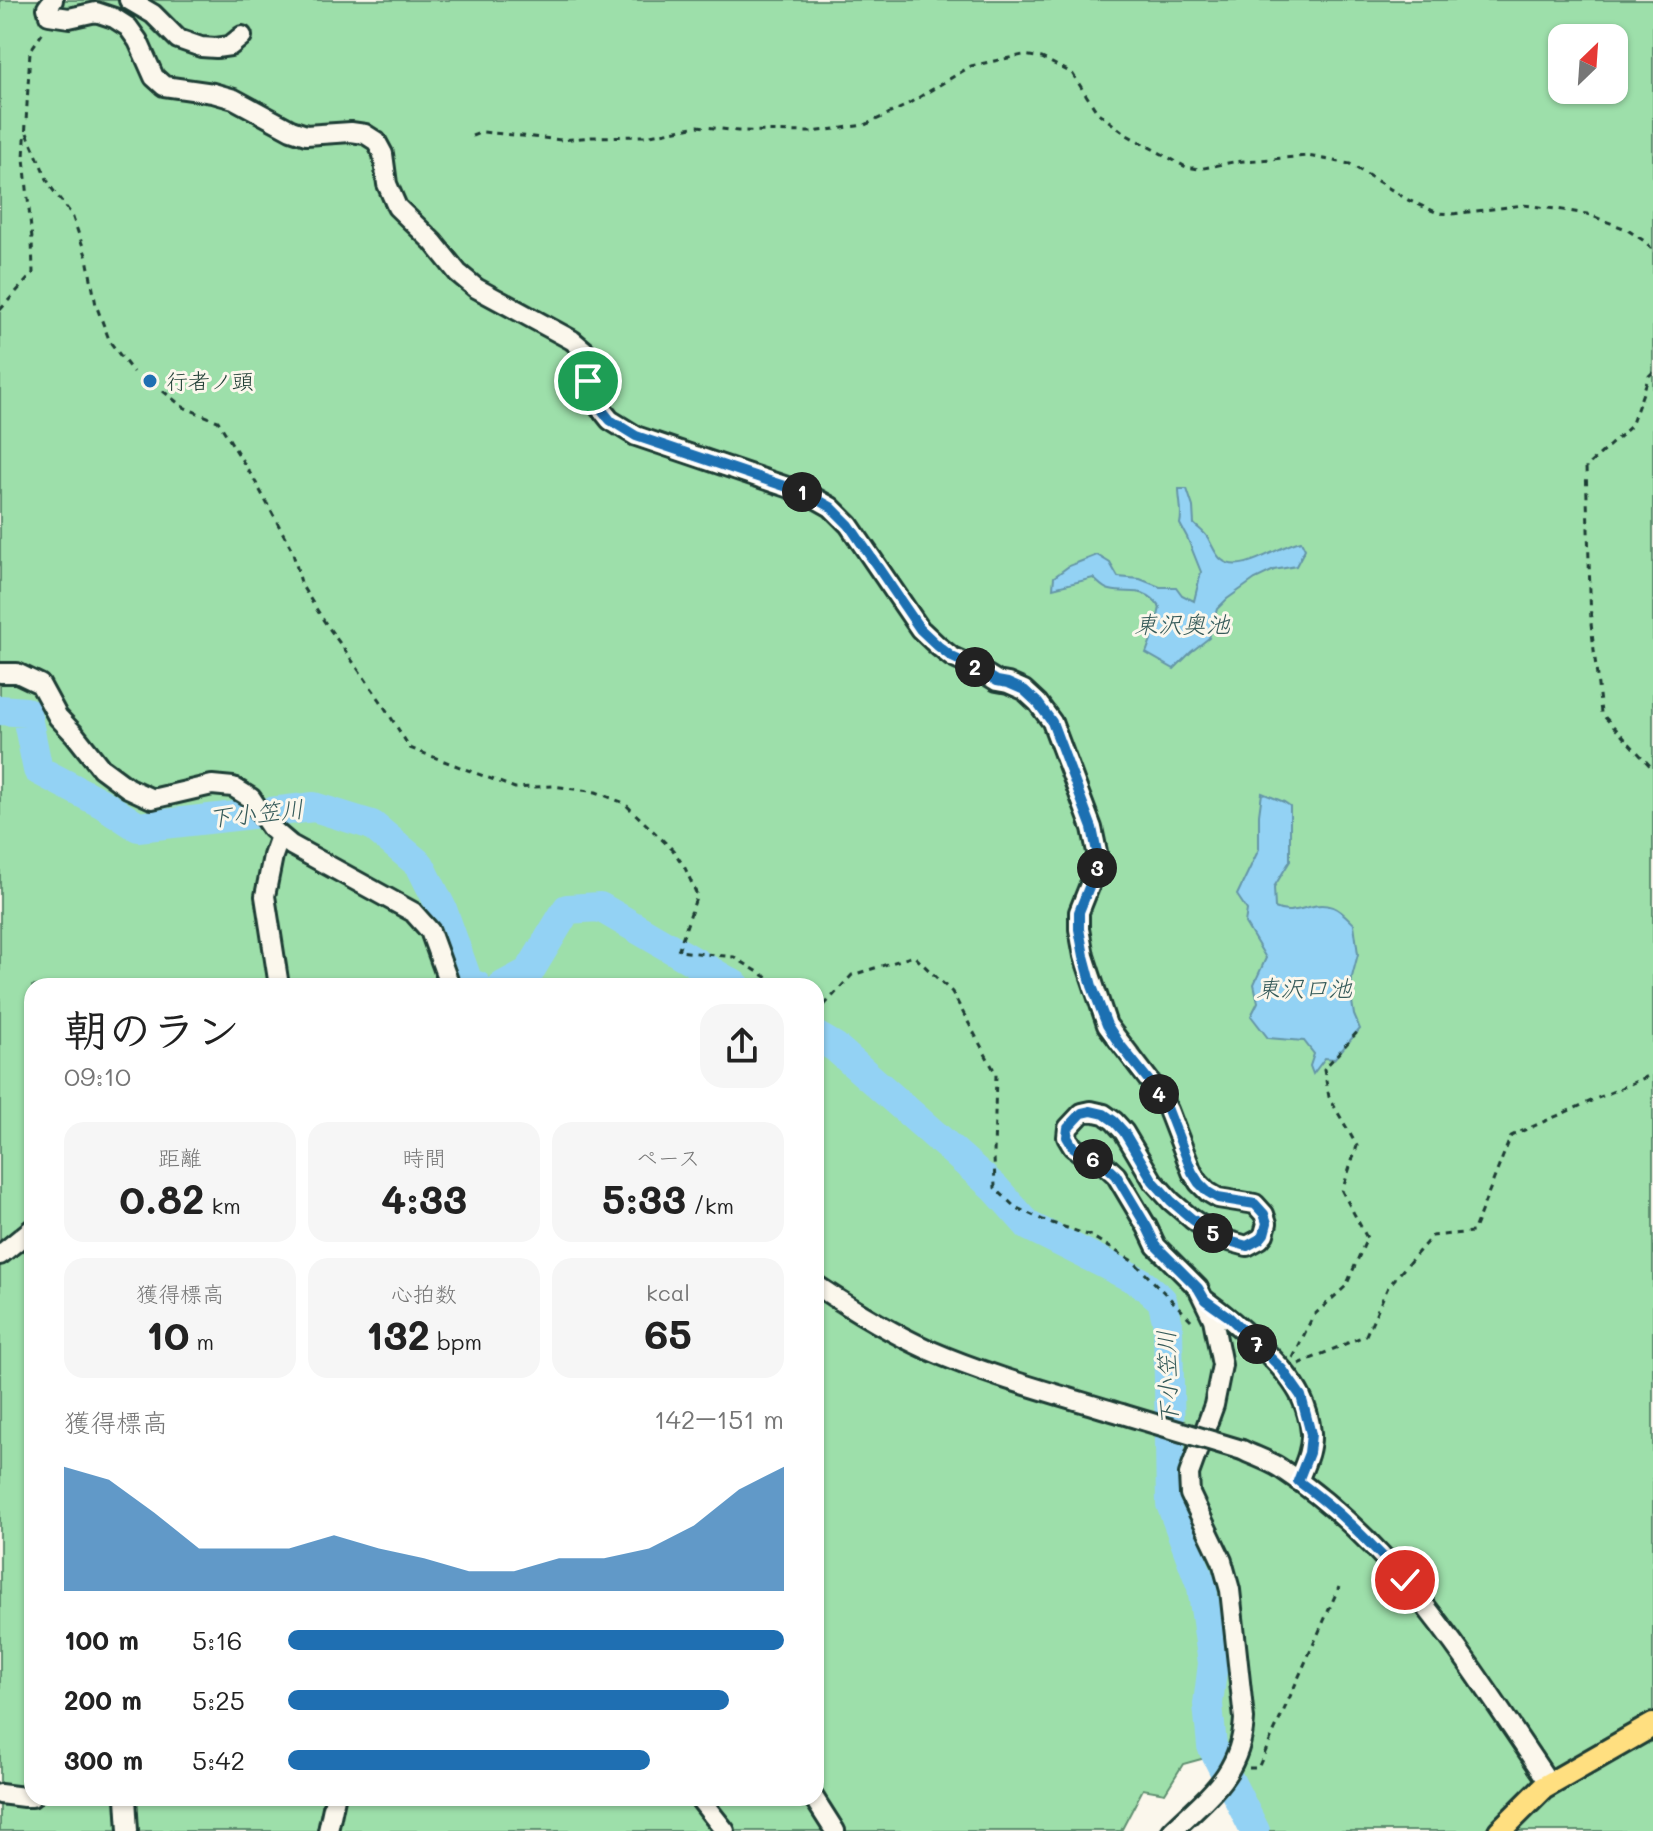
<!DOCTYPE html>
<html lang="ja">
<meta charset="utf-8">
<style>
body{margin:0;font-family:Mali,"Klee One",sans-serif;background:#f6f6f6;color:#222;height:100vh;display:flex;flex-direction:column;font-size:30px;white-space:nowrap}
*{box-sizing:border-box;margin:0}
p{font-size:26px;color:#767676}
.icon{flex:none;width:44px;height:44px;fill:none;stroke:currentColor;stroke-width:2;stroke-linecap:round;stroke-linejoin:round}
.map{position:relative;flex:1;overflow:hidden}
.panel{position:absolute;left:24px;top:978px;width:800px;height:828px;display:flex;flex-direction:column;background:#fff;border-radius:24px;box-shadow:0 2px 6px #0004}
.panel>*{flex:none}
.needle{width:52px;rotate:25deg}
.fabs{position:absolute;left:1548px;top:24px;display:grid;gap:16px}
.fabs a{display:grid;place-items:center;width:80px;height:80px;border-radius:16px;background:#fff;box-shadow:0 2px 6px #0004;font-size:40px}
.pin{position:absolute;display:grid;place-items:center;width:68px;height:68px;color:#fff;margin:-34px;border:4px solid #fff;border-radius:50%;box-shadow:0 2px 8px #0007}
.km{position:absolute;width:40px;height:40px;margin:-20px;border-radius:50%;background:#222;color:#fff;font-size:22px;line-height:40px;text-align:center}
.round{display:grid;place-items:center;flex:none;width:84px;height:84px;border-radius:24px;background:#f6f6f6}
.head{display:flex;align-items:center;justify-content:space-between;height:136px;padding:0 40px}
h1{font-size:44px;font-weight:800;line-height:60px}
.stats{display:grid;grid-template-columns:repeat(3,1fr);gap:12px;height:136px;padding:8px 40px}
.stats div{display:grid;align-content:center;border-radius:20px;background:#f6f6f6;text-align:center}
.stats b{font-size:40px;font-weight:800}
.stats small{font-size:22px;font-weight:400}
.stats p{font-size:22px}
.chart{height:224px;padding:16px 40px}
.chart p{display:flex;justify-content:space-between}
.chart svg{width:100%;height:144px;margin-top:8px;fill:#1f6fb2;opacity:.7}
ul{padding:0 40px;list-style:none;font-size:26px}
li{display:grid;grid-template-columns:128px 96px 1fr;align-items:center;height:60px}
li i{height:20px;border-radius:10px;background:#1f6fb2}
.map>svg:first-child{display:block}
</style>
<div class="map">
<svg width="1653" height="1831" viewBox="0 0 1653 1831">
<rect width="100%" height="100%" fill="#fbf7ec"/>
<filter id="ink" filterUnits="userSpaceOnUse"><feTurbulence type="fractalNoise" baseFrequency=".0125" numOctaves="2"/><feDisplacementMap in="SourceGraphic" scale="16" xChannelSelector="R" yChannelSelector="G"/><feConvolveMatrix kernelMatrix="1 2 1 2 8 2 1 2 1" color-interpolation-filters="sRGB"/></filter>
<g filter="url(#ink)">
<path fill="#9ddfaa" stroke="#5e8e6f" stroke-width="2" fill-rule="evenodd" d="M 0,0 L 1653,0 L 1653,1831 L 1258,1831 L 1216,1755 L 1183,1764 L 1165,1793 L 1143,1789 L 1121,1831 L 0,1831 ZM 1562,38 L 1614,38 L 1614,90 L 1562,90 ZM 32,986 L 816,986 L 816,1798 L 32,1798 Z"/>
<path fill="#93d2f4" stroke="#6596a7" stroke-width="2" d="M 1179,489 L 1187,489 L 1193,507 L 1194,524 C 1199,529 1204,532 1208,538 C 1212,545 1216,556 1222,560 C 1241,576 1279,545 1301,541 L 1305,549 L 1296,566 L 1274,570 L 1255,579 L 1227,599 L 1217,609 L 1209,638 L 1191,652 L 1174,669 L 1146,653 L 1156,626 L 1160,607 C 1144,585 1130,595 1110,590 C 1103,589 1098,582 1093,578 L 1053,588 L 1054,577 L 1069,566 L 1097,555 L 1110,563 L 1118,577 L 1140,579 L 1160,587 L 1176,587 L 1182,595 L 1194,601 L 1201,572 L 1187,537 L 1180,524 C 1183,511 1179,502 1179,489 Z
M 1262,793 L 1284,802 L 1290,806 L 1290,861 L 1274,887 L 1275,908 C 1295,918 1312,899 1333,907 C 1341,910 1348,918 1354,924 L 1358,954 L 1352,977 L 1351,995 L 1354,1015 L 1360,1029 L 1334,1059 L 1325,1058 L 1313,1074 L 1310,1066 L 1314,1054 L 1304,1041 L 1268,1038 L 1251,1016 L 1258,1002 L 1254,984 L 1266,958 L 1245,923 L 1247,910 L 1237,895 L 1259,849 L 1259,815 Z"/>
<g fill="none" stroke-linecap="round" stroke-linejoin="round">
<path stroke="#93d2f4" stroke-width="30" d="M 0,710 L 26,712 L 38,770 L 103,804 L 138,827 L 314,807 L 372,825 L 420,865 L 442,909 L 469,985 L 477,986
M 503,986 L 529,972 L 567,909 L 600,907 L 736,986
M 816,1036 L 835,1047 L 995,1188 L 1029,1226 L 1139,1281 L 1162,1300 L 1168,1325 L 1171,1504 L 1202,1587 L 1213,1663 L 1208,1704 L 1212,1746 L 1255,1831"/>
<defs>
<path id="minor" d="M 53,0 L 47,8 L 49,15 L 69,18 L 96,12 L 114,18 L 128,27 L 138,41 L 154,77 L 164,86 L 213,93 L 234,99 L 291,130 L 306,135 L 351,132 L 365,134 L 376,141 L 383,154 L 387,184 L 397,207 L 433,242 L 458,273 L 476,288 L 572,340 L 585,351 L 590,362 L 588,381 L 594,400 L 610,420 L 636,436 L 808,494 L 831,507 L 849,525 L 920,629 L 938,646 L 952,657 L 976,668 L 997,681 L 1008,683 L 1024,690 L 1038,703 L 1052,722 L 1092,828 L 1097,852 L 1097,867 L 1079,912 L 1079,929 L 1084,956 L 1107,1025 L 1158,1092 L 1168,1110 L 1192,1172 L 1199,1183 L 1208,1192 L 1218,1198 L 1255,1204 L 1264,1214 L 1267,1223 L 1264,1234 L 1260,1239 L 1247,1246 L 1229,1241 L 1211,1232 L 1192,1219 L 1171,1201 L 1153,1181 L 1124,1132 L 1114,1121 L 1104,1114 L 1091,1111 L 1082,1113 L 1068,1128 L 1067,1137 L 1073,1147 L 1089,1158 L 1104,1164 L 1116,1175 L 1147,1227 L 1156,1246 L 1198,1288 L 1213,1319 L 1222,1365 L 1214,1405 L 1189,1474 L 1190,1494 L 1222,1561 L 1230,1590 L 1244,1719 C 1241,1774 1208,1796 1172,1831
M 129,0 L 153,14 L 178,39 L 201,47 L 216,48 L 230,46 L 242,36
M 0,673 L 17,673 L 40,684 L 58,717 L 75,735 L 101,768 L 128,788 L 152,799 L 212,785 L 233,787 L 251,798 L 271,828 L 291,845 L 413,912 L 430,931 L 450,986
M 279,986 L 265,896 L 273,856 L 280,836
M 0,1255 L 32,1229
M 816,1285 C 852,1309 889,1332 929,1350 C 991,1377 1057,1394 1122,1414
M 1205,1300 C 1234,1321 1285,1364 1301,1397 C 1306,1407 1310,1422 1311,1433 C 1312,1450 1304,1466 1298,1481
M 1242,1450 C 1254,1456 1269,1461 1280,1468 C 1399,1546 1472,1670 1550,1784
M 0,1794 L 24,1797 L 32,1797
M 126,1798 L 128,1831
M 699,1798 L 725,1831
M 814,1798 L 835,1831
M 328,1831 L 335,1798"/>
<path id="major" d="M 1500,1831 L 1543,1788 L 1653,1725"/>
</defs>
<use href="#minor" stroke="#1f3d34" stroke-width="24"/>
<use href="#major" stroke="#1f3d34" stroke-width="28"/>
<path stroke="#1f3d34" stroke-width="3" stroke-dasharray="6 6" stroke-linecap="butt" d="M 27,133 L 50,186 L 72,215 L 87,258 L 96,305 L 110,342 L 133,372
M 472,136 L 483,132 L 562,140 L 591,137 L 645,136 L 698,126 L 738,131 L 812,132 L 865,125 L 903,107 L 971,66 L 1023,55 L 1042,58 L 1072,73 L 1097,112 L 1127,135 L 1186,167 L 1199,169 L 1233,162 L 1308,156 L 1350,164 L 1408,200 L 1438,213 L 1452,214 L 1523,205 L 1556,209 L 1587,214 L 1626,229 L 1646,242 L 1653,251
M 0,310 L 33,273 L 32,239 L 24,158 L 30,51 L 44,31
M 1653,372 L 1649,376 L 1631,426 L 1586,467 L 1591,623 L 1601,713 L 1653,769
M 163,391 L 183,407 L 218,421 L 256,483 L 292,550 L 302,586 L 324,621 L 380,700 L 410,748 L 515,788 L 553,786 L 596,792 L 624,803 L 673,850 L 685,868 L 697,895 L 678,951 L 734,957 L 781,986
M 816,1014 L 852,975 L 914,956 L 952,992 L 996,1074 L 994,1155 L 995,1188 L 1015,1207 L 1043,1220 L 1091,1236 L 1134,1262 L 1195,1324
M 1293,1358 L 1313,1316 L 1346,1286 L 1367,1238 L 1342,1191 L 1357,1146 L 1329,1097 L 1324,1069 L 1360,1029
M 1299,1364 L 1366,1335 L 1388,1287 L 1432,1236 L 1473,1232 L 1511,1136 L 1653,1074
M 27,1394 L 32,1388
M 1249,1768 L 1258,1768 L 1339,1587"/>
<use href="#minor" stroke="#fbf7ec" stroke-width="18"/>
<use href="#major" stroke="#ffdf80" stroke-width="22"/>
<defs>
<path id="minor-bridge" d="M 1122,1414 L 1242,1450"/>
</defs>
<use href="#minor-bridge" stroke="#1f3d34" stroke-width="24" stroke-linecap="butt"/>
<use href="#minor-bridge" stroke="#fbf7ec" stroke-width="18"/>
</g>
</g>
<g fill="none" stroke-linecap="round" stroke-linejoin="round" filter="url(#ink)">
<defs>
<path id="route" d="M 588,381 L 594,400 L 610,420 L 636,436 L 808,494 L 831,507 L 849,525 L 920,629 L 938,646 L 952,657 L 976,668 L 997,681 L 1008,683 L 1024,690 L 1038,703 L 1052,722 L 1092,828 L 1097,852 L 1097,867 L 1079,912 L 1079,929 L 1084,956 L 1092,986 L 1107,1025 L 1118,1042 L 1158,1092 L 1168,1110 L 1192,1172 L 1199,1183 L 1208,1192 L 1218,1198 L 1255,1204 L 1264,1214 L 1267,1223 L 1264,1234 L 1260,1239 L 1247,1246 L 1229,1241 L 1211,1232 L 1192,1219 L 1171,1201 L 1153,1181 L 1124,1132 L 1114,1121 L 1104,1114 L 1091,1111 L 1082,1113 L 1068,1128 L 1067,1137 L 1073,1147 L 1089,1158 L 1104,1164 L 1116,1175 L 1147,1227 L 1156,1246 L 1198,1288 L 1205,1300 L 1229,1317 L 1282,1369 L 1301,1396 L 1311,1434 L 1309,1453 L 1298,1481 C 1340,1511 1370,1543 1405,1580"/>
</defs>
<use href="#route" stroke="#fff" stroke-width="16"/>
<use href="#route" stroke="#1f6fb2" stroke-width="10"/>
</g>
<circle fill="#1f6fb2" stroke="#fbf7ec" stroke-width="3" cx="150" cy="381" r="8"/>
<g text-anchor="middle" stroke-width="6" stroke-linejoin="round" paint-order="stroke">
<g font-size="22" fill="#1f3d34" stroke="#fbf7ec" text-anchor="start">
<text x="166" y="389">行者ノ頭</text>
</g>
<g font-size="24" font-style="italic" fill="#365b5a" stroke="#fbf7ec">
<text x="1182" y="633">東沢奥池</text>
<text transform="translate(256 814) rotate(-6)" y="8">下小笠川</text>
<text x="1304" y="997">東沢口池</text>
<text transform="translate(1168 1378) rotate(-92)" y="8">下小笠川</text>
</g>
</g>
</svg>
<div class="fabs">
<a><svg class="needle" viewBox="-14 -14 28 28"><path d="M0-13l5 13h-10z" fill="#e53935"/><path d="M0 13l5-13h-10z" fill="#767676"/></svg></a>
</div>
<div class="pin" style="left:588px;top:381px;background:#1e9e55"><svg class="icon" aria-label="arrive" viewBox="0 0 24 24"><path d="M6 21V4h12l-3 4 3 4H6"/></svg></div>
<div class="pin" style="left:1405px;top:1580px;background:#d93025"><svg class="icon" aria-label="check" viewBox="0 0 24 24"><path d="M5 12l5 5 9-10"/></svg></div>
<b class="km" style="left:802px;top:492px">1</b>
<b class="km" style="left:975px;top:667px">2</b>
<b class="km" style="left:1097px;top:868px">3</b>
<b class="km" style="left:1159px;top:1094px">4</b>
<b class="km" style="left:1213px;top:1233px">5</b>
<b class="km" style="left:1093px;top:1159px">6</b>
<b class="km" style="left:1257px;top:1344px">7</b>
<section class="panel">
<div class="head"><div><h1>朝のラン</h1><p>09:10</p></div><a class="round"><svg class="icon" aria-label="share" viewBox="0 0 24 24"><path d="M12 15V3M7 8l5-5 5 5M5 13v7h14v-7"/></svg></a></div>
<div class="stats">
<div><p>距離</p><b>0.82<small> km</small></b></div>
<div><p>時間</p><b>4:33</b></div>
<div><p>ペース</p><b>5:33<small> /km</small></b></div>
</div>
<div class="stats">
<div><p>獲得標高</p><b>10<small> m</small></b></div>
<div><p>心拍数</p><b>132<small> bpm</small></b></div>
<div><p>kcal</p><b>65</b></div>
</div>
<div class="chart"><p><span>獲得標高</span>142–151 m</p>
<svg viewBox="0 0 160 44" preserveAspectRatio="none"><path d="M0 44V6L10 10L20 20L30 31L40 31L50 31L60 27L70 31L80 34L90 38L100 38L110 34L120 34L130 31L140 24L150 13L160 6V44z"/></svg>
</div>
<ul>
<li><b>100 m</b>5:16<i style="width:100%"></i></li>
<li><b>200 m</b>5:25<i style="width:89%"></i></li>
<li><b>300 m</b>5:42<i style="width:73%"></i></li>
</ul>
</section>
</div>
